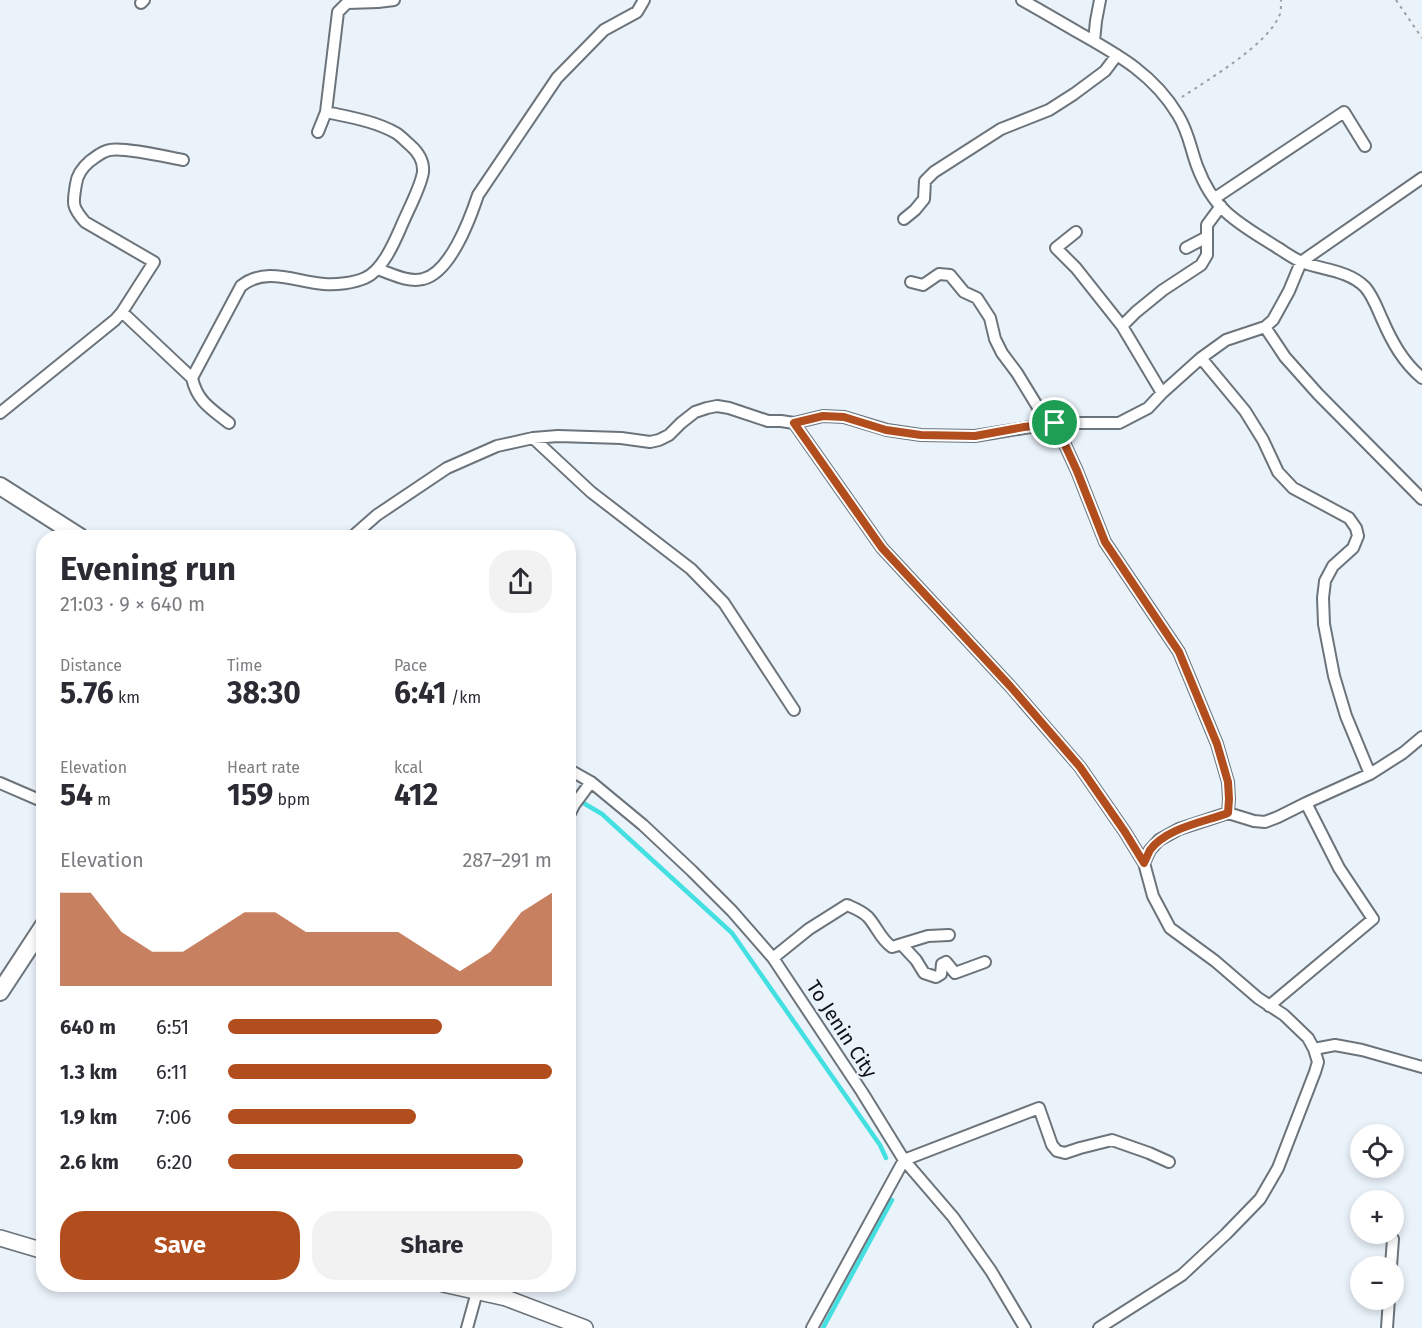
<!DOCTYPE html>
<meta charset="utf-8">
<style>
body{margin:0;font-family:"Fira Sans",sans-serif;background:#f2f2f3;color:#2b2b33;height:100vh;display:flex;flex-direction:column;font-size:22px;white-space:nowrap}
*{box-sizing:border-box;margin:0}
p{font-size:20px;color:#7c7c81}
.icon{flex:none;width:33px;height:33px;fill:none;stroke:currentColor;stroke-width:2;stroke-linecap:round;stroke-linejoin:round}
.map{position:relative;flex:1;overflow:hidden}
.side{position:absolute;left:36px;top:530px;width:540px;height:762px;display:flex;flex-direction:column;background:#fff;border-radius:24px;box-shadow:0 3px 9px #0003}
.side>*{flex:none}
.buttons{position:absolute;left:1350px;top:1124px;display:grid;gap:12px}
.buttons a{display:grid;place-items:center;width:54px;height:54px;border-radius:50%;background:#fff;box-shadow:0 3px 9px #0003;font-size:30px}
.pin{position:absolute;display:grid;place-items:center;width:51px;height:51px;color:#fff;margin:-26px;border:3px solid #fff;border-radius:50%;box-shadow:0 2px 6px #0007}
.round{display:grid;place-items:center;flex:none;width:63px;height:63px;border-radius:24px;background:#f2f2f3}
.head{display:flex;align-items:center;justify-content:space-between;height:102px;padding:0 24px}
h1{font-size:33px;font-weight:700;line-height:45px}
.metrics{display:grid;grid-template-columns:repeat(3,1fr);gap:9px;height:102px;padding:6px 24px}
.metrics div{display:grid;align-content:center}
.metrics b{font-size:30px;font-weight:700}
.metrics small{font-size:16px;font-weight:400}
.metrics p{font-size:16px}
.chart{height:168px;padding:12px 24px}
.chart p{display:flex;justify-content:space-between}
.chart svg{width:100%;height:108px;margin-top:6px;fill:#b24d1e;opacity:.7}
.cta{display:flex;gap:12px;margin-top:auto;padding:12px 24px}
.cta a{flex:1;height:69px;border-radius:24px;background:#b24d1e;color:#fff;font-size:24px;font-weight:700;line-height:69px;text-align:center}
.cta a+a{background:#f2f2f3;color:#2b2b33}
ul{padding:0 24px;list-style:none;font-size:20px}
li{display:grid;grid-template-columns:96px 72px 1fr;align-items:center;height:45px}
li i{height:15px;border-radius:8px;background:#b24d1e}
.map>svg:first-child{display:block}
</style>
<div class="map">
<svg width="1422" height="1328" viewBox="0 0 1422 1328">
<rect width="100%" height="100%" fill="#eaf2fa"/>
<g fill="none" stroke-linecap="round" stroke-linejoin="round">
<path stroke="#44e0e1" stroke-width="4.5" d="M 568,794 L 602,814 L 732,933 L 880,1145 L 886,1158
M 823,1328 L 892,1200"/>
<defs>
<path id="street" d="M 1022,0 C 1042,11 1062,23 1081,34 C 1120,56 1154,75 1178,115 C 1189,133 1190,147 1197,166 C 1203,182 1213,200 1226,212 C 1241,226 1261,237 1278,248 C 1286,253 1294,259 1302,262 C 1322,270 1348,270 1365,287 C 1373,296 1377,308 1382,319 C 1392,342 1403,362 1422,378
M 141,3 L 144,0
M 1094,41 L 1096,21 L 1100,0
M 318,132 L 326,112 L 338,12 L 347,3 L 378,2 L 394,0
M 1215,198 L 1344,112 L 1365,146
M 904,219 L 915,210 L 924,199 L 925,181 L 934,172 L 1001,129 L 1049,110 L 1074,94 L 1105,71 L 1117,55
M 1076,232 L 1056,248 L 1076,268 L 1122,326 L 1162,393
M 1186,248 L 1207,237
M 377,269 C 390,273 408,283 423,279 C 450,273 470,219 478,195 L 557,78 L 604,30 L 637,12 L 644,0
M 911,282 L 923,285 L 939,274 L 950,275 L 964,292 L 977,298 L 990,318 L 995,339 L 1002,353 L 1017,373 L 1039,409 L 1055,423 L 1077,471 L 1105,542 L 1179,652 L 1217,744 L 1228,782 L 1229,799 L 1228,813
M 122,312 L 192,378 C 197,401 211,409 229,423
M 1122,326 L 1136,312 L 1163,290 L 1201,265 L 1207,255 L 1207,225 L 1221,206
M 1265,327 L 1285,357 L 1318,394 L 1422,499
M 1201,358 L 1245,411 L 1263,440 L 1278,472 L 1293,488 L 1349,518 L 1356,528 L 1358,536 L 1353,548 L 1333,566 L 1325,581 L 1323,598 L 1324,624 L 1334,676 L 1346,716 L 1370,774
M 192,378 L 241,286 C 266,266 296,282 324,284 C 336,285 354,283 365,278 C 382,271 394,243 401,227 C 407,212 421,187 423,172 C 424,160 418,152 410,145 C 405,141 401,136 396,133 C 375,121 349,117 326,112
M 0,413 L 115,320 L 122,312 L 154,262 L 85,222 C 71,206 73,203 76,184 C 77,175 83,167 90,161 C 96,157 102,151 110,150 C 124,147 167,157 183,160
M 794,423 L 882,548 L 1010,686 L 1080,767 L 1125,832 L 1144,863 L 1153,896 L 1170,928 L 1215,961 L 1258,998 L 1284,1015 L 1308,1038 L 1314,1049 L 1318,1062 L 1315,1072 L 1278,1168 L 1260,1199 L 1226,1234 L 1182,1275 L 1099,1328
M 533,438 L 591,492 L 691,569 L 724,603 L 794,710
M 352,537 L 377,515 L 447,468 L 497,446 L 533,438 L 558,436 L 621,438 L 650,442 L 659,440 L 669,435 L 681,423 L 695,412 L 707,408 L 717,406 L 729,408 L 768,421 L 781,421 L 794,423 L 823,416 L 844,417 L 887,430 L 921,435 L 975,436 L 1055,423 L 1119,423 L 1148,408 L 1162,393 L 1201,358 L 1226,340 L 1265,327 L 1273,320 L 1289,291 L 1301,262 L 1422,178
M 568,769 L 591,782 L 643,825 L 692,871 L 732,911 L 773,958 L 862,1092 L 904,1160 L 953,1217 L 991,1271 L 1025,1328
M 0,783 L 44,802
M 568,817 L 574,805 L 591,782
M 1144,863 L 1150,850 L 1159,840 L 1179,829 L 1228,813 L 1254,821 L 1265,822 L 1278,817 L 1306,803 L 1370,774 L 1403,753 L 1422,737
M 902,945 L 916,960 L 924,973 L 936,977 L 941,974 L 942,964 L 946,962 L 955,973 L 985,962
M 773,958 L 809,929 L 847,905 C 854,908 862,911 868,917 C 877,927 881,940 892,947 L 928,936 L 949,935
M 1269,1006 L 1373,919 L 1339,868 L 1306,803
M 1314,1049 L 1335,1045 L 1362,1050 L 1422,1067
M 1391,1266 L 1393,1239
M 467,1328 L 477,1292
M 812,1328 L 904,1160 L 1039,1108 L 1052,1145 L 1057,1151 L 1065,1153 L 1080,1148 L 1112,1140 L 1149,1153 L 1169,1162
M 1387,1328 L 1389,1299"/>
<path id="secondary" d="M 0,1238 L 44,1251
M 443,1284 L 506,1298 L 585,1328"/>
<path id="primary" d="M 0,486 L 80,537
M 0,992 L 44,925"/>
</defs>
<use href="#street" stroke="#6c747b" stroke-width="14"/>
<use href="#secondary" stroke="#6c747b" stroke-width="18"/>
<use href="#primary" stroke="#6c747b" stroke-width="20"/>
<path stroke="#999fa5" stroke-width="2" stroke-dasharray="3 4.5" stroke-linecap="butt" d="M 1396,0 L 1422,38
M 1182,97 C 1209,79 1269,44 1280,14 C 1281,10 1281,4 1281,0"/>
<use href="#street" stroke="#fff" stroke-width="10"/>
<use href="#secondary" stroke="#fff" stroke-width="15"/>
<use href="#primary" stroke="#fff" stroke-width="16"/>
</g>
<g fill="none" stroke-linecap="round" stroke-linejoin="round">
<defs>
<path id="route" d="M 823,416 L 844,417 L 886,430 L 921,435 L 975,436 L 1024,427 L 1055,423 L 1077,471 L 1105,542 L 1179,652 L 1217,744 L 1228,782 L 1229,799 L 1228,813 C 1204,822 1166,828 1150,850 C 1148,854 1146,859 1144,863 L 1125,832 L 1080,767 L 1010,686 L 882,548 L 794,423 Z"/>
</defs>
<use href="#route" stroke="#fff" stroke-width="12"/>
<use href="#route" stroke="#b24d1e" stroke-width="8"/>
</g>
<g text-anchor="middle" stroke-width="4.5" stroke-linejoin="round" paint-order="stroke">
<g font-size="20" fill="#0e1114" stroke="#eaf2fa">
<text transform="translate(842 1029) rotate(57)" y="7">To Jenin City</text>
</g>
</g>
</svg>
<div class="buttons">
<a><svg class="icon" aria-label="locate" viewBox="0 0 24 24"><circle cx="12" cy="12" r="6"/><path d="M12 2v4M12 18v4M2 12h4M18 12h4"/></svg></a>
<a>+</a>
<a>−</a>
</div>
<div class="pin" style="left:1055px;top:423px;background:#1e9e55"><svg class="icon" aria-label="arrive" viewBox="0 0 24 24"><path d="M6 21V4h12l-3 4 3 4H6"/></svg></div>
<section class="side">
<div class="head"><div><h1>Evening run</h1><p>21:03 · 9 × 640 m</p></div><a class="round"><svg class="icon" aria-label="share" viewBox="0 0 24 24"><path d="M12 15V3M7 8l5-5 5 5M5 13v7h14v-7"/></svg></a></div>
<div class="metrics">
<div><p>Distance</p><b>5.76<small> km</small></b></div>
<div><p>Time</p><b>38:30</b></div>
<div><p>Pace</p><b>6:41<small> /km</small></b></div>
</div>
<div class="metrics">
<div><p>Elevation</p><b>54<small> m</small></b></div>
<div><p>Heart rate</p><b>159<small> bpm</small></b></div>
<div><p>kcal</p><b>412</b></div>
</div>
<div class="chart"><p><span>Elevation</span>287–291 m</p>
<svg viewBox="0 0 160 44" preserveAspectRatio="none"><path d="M0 44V6L10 6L20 22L30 30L40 30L50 22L60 14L70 14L80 22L90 22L100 22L110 22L120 30L130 38L140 30L150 14L160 6V44z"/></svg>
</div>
<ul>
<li><b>640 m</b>6:51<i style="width:66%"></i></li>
<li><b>1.3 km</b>6:11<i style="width:100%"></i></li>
<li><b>1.9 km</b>7:06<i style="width:58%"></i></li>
<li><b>2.6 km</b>6:20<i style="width:91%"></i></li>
</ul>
<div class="cta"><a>Save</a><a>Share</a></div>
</section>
</div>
